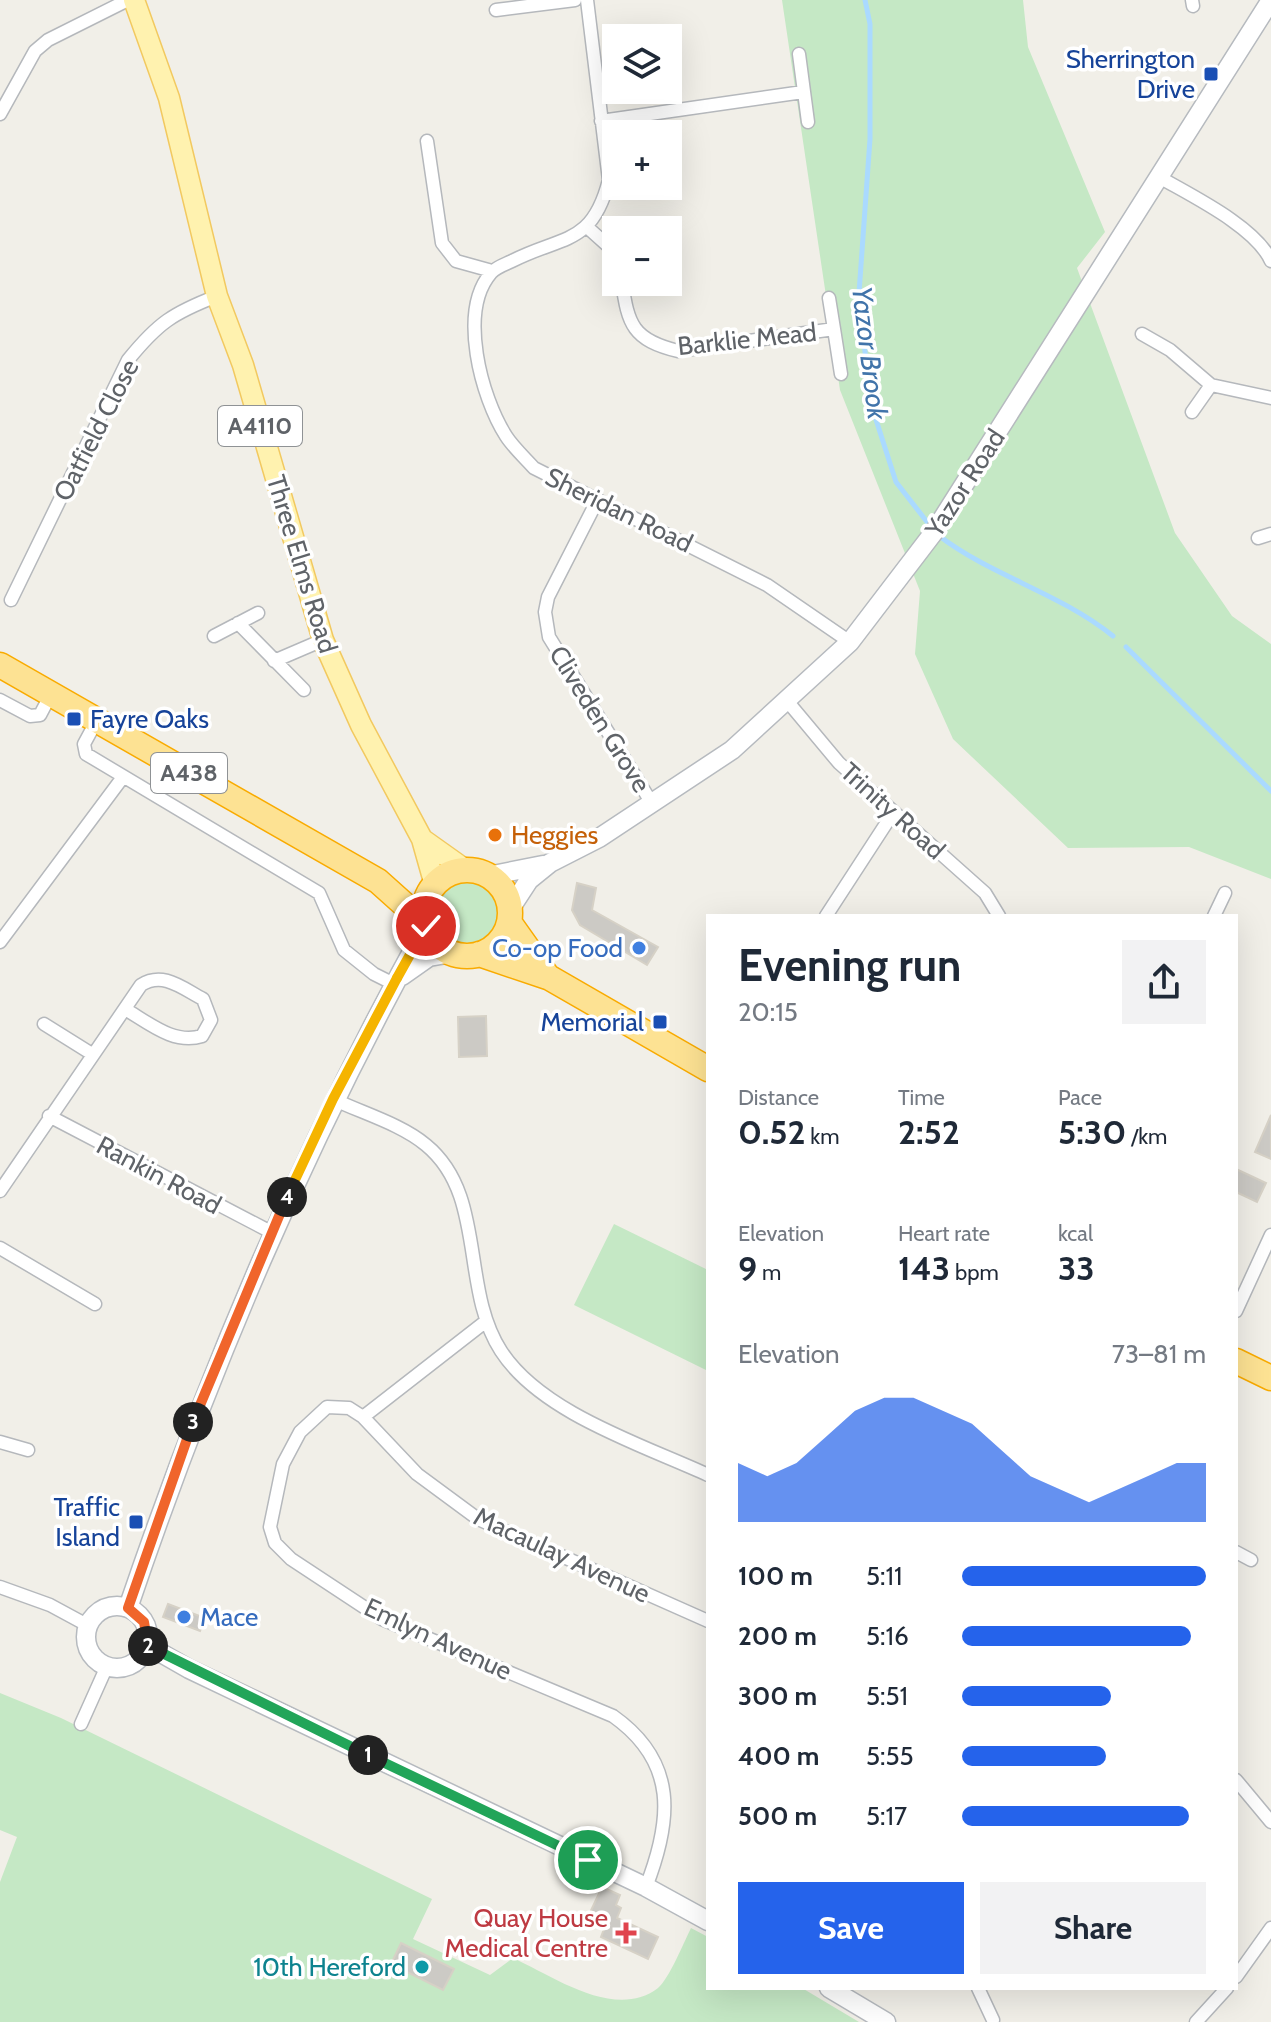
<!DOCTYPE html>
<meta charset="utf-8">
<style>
body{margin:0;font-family:Cabin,sans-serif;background:#f2f2f3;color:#1f2937;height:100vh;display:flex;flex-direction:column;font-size:30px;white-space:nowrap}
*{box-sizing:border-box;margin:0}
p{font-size:26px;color:#747a83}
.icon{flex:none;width:44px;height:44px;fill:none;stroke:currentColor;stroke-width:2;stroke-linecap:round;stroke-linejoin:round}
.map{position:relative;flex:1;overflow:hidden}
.details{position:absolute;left:706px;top:914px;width:532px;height:1076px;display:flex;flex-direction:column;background:#fff;border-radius:0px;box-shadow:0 8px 32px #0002}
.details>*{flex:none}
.buttons{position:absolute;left:602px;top:24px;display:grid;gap:16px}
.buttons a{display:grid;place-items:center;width:80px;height:80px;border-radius:0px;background:#fff;box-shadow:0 8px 32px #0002;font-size:40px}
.pin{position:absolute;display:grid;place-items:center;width:68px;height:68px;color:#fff;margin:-34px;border:4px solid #fff;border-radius:50%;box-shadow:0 2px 8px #0007}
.km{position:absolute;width:40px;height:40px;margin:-20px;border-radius:50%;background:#222;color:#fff;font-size:22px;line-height:40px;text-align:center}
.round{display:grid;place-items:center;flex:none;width:84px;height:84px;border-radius:0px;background:#f2f2f3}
.headline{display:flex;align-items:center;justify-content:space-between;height:136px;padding:0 32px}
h1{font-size:44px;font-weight:800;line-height:60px}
.metrics{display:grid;grid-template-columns:repeat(3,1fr);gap:12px;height:136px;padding:8px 32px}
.metrics div{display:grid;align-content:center}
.metrics b{font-size:34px;font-weight:800}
.metrics small{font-size:22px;font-weight:400}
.metrics p{font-size:22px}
.chart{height:224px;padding:16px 32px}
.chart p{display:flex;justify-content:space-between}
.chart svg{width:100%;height:144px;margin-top:8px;fill:#2563eb;opacity:.7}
.button{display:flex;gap:16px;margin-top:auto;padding:16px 32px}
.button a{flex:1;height:92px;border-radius:0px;background:#2563eb;color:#fff;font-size:32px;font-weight:800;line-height:92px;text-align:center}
.button a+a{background:#f2f2f3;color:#1f2937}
ul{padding:0 32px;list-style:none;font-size:26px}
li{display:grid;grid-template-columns:128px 96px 1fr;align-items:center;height:60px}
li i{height:20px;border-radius:10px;background:#2563eb}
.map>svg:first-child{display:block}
</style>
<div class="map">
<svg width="1271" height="2022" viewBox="0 0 1271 2022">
<rect width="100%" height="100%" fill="#f1efe8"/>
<path fill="#c5e8c5" d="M 782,0 L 1023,0 L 1028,47 L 1105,232 L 1077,268 L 1175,533 L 1232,616 L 1271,644 L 1271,879 L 1189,847 L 1068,848 L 953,739 L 915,654 L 920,591 L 840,390 Z
M437 912a31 31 0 1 1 62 0a31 31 0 1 1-62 0Z
M 614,1224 L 708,1270 L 708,1371 L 574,1305 Z
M 0,1693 L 61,1718 L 432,1899 L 413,1939 L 490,1975 L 513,1958 C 553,1976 615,2021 658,1988 C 669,1979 684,1942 691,1928 L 708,1937 L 708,1988 L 802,1988 L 859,2022 L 0,2022 L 0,1882 L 17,1837 L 0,1830 Z"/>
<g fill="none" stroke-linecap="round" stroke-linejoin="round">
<path stroke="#aadaff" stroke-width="5" d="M 865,0 L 870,24 L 870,139 L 859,293 L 870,401 L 896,482 L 931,527
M 938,535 C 991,576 1060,593 1113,636
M 1126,647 L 1271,791"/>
</g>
<path fill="#cccac5" stroke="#d6d1c6" stroke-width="2" d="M 577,883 L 596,888 L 592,910 L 658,947 L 647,965 L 580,925 L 572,910 Z
M 486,1016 L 487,1056 L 459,1057 L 458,1017 Z
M 1271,1115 L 1271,1159 L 1255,1152 Z
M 1236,1169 L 1266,1183 L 1257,1202 L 1236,1192 Z
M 168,1604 L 205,1618 L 200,1631 L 163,1617 Z
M 602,1887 L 620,1895 L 616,1905 L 621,1908 L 617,1918 L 658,1937 L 648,1959 L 601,1937 L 604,1929 L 586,1921 Z
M 401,1943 L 454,1969 L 443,1990 L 391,1964 Z"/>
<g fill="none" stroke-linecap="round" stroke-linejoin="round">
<defs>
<path id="street" d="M 587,0 L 609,180 C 592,246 563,235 512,261 C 506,264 496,267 491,273 C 458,311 481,397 506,436 C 513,447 525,458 534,468 L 767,585 L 850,642
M 1192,0 L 1193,6
M 496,10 L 575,0
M 799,54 L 808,122
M 0,114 L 35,51 L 48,40 L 128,0
M 601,121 L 803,92
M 427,141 L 442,243 L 456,261 L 492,271
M 1159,177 C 1192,196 1256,227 1271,261
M 587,227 L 616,253
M 622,282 C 628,325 633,340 678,351 L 834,329 L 829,298
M 834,329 L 841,374
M 1142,334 L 1170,350 L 1211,385 L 1271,398
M 1192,412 L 1211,385
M 597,501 L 548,597 L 545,612 L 549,637 L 653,805
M 1258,538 L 1271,534
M 11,600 L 128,360 C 158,323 173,313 217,296
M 238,623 L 304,690
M 214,636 L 258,613
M 274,661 L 323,640
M 0,700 L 30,716 L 40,715 L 51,694
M 788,702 L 839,763 L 985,893 L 999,916
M 97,720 L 84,744 L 86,754 L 319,893 L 344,950 L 374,974 L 394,984
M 826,916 L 893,813
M 1214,916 L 1225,893
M 0,942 L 123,777
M 44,1024 L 92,1054
M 333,1099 C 362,1113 401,1124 426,1145 C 487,1195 460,1288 501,1351 C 541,1413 643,1445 708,1475
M 49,1116 L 271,1232
M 0,1191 L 141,985 C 163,971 182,988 203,999 L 211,1020 L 202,1036 C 174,1045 149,1023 125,1009
M 0,1248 L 95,1304
M 1236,1311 L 1271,1235
M 485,1322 L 363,1417 L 417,1474 L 478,1519 L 708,1621
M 363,1417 L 349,1408 L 327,1407 L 300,1432 L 283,1464 L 270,1527 L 275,1543 L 291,1559 L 382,1619 L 613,1716 C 678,1762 672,1820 646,1887
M 0,1442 L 28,1450
M 1236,1552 L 1251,1560
M 0,1587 L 50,1605 L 87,1625
M 81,1724 L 107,1666
M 1236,1780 L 1271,1822
M 1236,1977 L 1271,1928
M 978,1988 L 993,2020
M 1196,2022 L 1227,1988"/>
<path id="secondary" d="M 488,876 L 543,865
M 510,909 L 529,880 L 550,863 L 599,838 L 732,750 L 850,642 L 934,532 L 1271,0
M 402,976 L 429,957 L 452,953
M86 1637a31 31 0 1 1 62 0a31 31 0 1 1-62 0Z
M 128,1608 C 210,1367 303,1149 426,926
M 147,1645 L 189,1669 L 646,1887 L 708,1921
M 829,1988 L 886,2022"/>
<path id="primary" d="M 134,0 L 169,98 L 217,296 L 243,365 L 323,640 L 361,725 L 422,839 L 435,885
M 422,839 L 467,871"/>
<path id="highway" d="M 0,665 L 378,881 L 426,924
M424 913a43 43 0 1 1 86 0a43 43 0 1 1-86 0Z
M 509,922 L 548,977
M 479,954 L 550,978 L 708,1069
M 1236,1361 L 1271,1378"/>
</defs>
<use href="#street" stroke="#b5b8bc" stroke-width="15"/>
<use href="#secondary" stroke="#b6babf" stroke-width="21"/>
<use href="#primary" stroke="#f2c960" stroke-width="23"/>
<use href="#highway" stroke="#f9ab00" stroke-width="27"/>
<use href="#street" stroke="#fff" stroke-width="12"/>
<use href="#secondary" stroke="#fff" stroke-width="18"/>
<use href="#primary" stroke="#fff2af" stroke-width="20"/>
<use href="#highway" stroke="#fde293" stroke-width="24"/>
</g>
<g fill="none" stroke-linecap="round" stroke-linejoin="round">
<defs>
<path id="split-1" d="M 368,1755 L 588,1860"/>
<path id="split-2" d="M 148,1646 L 368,1755"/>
<path id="split-3" d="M 148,1646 L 144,1622 L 128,1608 L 193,1422"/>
<path id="split-4" d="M 193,1422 L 287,1197"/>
<path id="split-5" d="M 287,1197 L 333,1099 L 397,978"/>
<path id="split-6" d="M 397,978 L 426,926"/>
</defs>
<use href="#split-1" stroke="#fff" stroke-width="16"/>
<use href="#split-2" stroke="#fff" stroke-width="16"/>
<use href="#split-3" stroke="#fff" stroke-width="16"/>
<use href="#split-4" stroke="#fff" stroke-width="16"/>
<use href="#split-5" stroke="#fff" stroke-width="16"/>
<use href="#split-6" stroke="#fff" stroke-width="16"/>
<use href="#split-1" stroke="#22a559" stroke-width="10"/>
<use href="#split-2" stroke="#22a559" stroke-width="10"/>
<use href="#split-3" stroke="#f0652b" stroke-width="10"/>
<use href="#split-4" stroke="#f0652b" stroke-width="10"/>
<use href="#split-5" stroke="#f5b400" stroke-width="10"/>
<use href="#split-6" stroke="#f5b400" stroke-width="10"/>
</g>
<g fill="#1a4fb4" stroke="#fff" stroke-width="3">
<rect x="1203" y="66" width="16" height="16" rx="4"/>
<rect x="66" y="711" width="16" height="16" rx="4"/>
<rect x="652" y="1014" width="16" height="16" rx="4"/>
<rect x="128" y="1514" width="16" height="16" rx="4"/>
</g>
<circle fill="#e8710a" stroke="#fff" stroke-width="3" cx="495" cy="835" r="8"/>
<g fill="#3f7fe0" stroke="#fff" stroke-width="3">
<circle cx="639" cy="948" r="8"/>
<circle cx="184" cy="1617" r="8"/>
</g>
<path fill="#e0444e" stroke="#fff" stroke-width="3" d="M622 1921h8v8h8v8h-8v8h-8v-8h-8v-8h8z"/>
<circle fill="#0f9aa8" stroke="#fff" stroke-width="3" cx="422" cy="1967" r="8"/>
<g text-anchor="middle" stroke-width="7" stroke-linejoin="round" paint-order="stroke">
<g fill="#fff" stroke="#8f9295" stroke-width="2">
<rect x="218" y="406" width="84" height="40" rx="6"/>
<rect x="151" y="753" width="76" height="40" rx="6"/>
</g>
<g font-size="24" font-weight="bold" fill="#5f6368">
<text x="260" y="434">A4110</text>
<text x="189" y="781">A438</text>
</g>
<g font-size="26" fill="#164399" stroke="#fff" text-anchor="end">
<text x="1195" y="68">Sherrington<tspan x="1195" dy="30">Drive</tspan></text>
<text x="90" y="728" text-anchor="start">Fayre Oaks</text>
<text x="644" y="1031">Memorial</text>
<text x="120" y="1516">Traffic<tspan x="120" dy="30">Island</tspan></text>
</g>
<g font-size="26" fill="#5f6368" stroke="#fff">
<text transform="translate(747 339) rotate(-6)" y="9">Barklie Mead</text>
<text transform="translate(96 430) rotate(-63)" y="9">Oatfield Close</text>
<text transform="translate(965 483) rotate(-57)" y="9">Yazor Road</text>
<text transform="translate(619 510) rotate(26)" y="9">Sheridan Road</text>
<text transform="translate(302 564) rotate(73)" y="9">Three Elms Road</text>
<text transform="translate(600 719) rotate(58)" y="9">Cliveden Grove</text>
<text transform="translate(893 811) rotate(42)" y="9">Trinity Road</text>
<text transform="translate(159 1175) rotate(28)" y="9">Rankin Road</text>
<text transform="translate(562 1555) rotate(25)" y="9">Macaulay Avenue</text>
<text transform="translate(438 1639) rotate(25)" y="9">Emlyn Avenue</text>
</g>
<g font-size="26" fill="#c56008" stroke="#fff" text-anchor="start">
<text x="511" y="844">Heggies</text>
</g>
<g font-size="26" fill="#366cbe" stroke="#fff" text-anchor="end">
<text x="623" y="957">Co-op Food</text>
<text x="200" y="1626" text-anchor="start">Mace</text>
</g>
<g font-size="26" fill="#be3a42" stroke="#fff" text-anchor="end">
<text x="608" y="1927">Quay House<tspan x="608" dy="30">Medical Centre</tspan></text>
</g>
<g font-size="26" fill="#0d838f" stroke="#fff" text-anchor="end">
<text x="406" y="1976">10th Hereford</text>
</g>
<g font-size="28" font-style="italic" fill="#4174aa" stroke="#fff">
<text transform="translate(870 353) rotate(83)" y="10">Yazor Brook</text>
</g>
</g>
</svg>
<div class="buttons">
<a><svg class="icon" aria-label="layers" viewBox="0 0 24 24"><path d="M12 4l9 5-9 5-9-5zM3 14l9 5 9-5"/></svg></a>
<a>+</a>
<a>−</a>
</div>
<div class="pin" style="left:588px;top:1860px;background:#1e9e55"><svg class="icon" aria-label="arrive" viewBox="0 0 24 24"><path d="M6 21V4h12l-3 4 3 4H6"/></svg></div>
<div class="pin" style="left:426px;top:926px;background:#d93025"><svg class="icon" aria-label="check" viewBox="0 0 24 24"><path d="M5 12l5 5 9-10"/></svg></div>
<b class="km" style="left:368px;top:1755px">1</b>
<b class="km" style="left:148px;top:1646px">2</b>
<b class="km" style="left:193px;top:1422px">3</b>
<b class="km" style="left:287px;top:1197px">4</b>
<section class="details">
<div class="headline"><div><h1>Evening run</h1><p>20:15</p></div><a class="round"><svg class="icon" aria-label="share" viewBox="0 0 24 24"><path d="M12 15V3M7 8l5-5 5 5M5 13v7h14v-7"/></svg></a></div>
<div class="metrics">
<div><p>Distance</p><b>0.52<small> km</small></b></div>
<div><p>Time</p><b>2:52</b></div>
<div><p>Pace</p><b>5:30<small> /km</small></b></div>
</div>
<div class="metrics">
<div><p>Elevation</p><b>9<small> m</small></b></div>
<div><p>Heart rate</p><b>143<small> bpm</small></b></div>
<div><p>kcal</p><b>33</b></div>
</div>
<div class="chart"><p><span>Elevation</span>73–81 m</p>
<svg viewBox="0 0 160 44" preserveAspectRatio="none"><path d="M0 44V26L10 30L20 26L30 18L40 10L50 6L60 6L70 10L80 14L90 22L100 30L110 34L120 38L130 34L140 30L150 26L160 26V44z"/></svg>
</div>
<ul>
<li><b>100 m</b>5:11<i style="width:100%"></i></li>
<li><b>200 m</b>5:16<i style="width:94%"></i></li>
<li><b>300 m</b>5:51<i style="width:61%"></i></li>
<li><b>400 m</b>5:55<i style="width:59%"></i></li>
<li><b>500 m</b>5:17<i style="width:93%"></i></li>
</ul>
<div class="button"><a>Save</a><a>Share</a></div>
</section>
</div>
